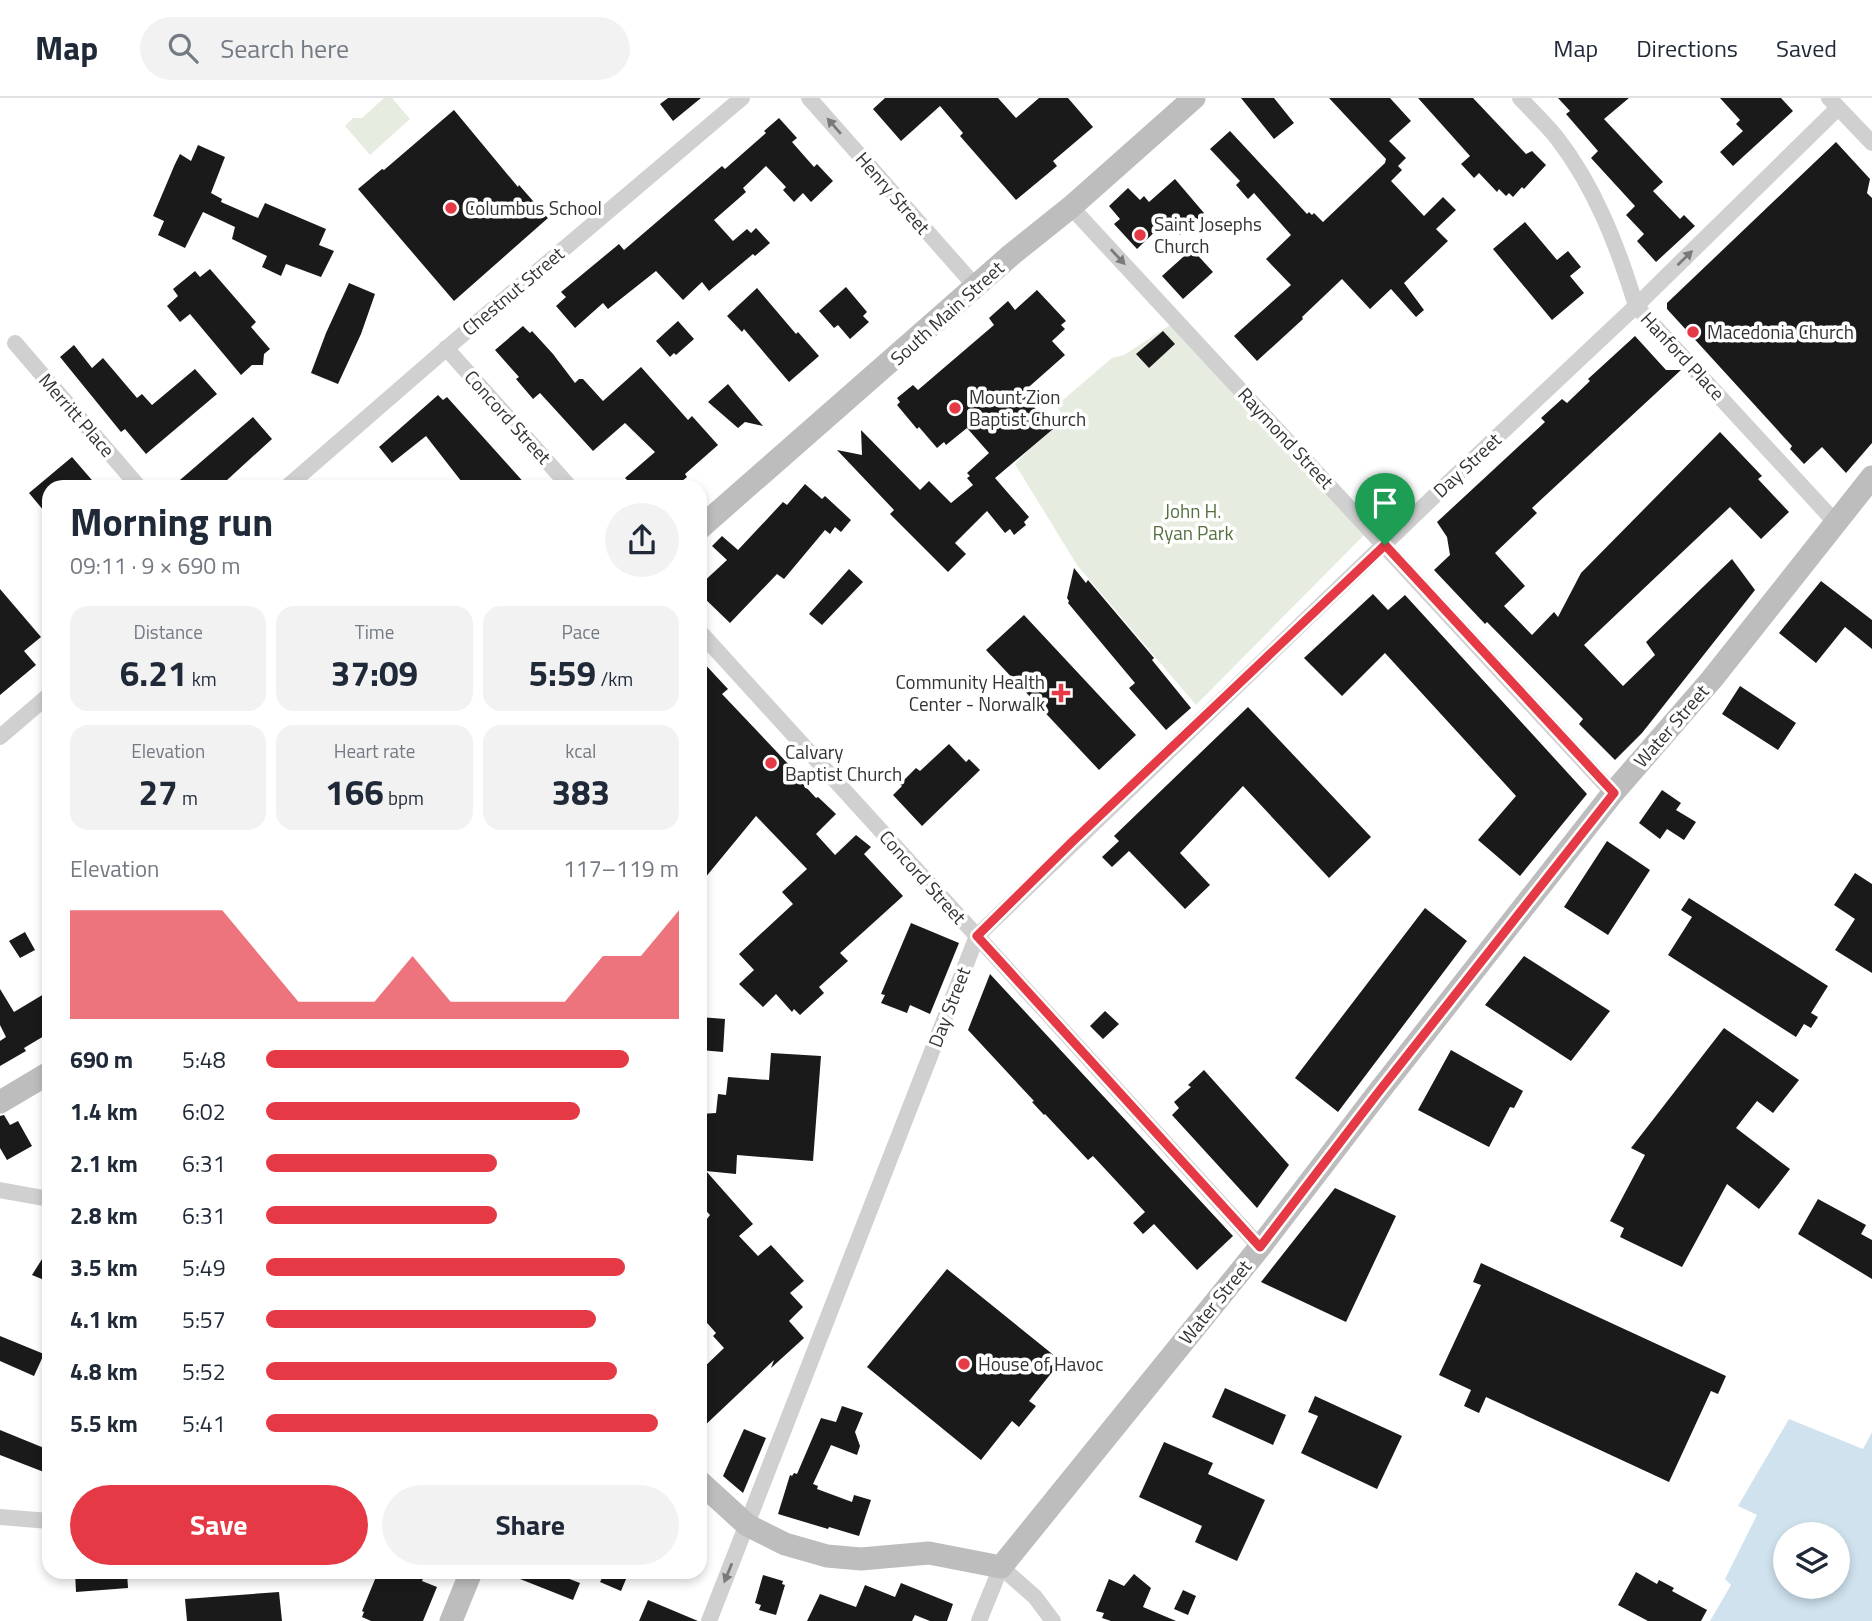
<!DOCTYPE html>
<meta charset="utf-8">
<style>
body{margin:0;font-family:"Titillium Web",sans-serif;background:#f2f2f3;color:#1f2937;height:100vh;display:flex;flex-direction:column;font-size:26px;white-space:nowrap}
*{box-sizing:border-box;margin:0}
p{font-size:23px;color:#747a83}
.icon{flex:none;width:38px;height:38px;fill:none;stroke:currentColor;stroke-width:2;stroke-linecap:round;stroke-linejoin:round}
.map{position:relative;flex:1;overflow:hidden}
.sheet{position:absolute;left:42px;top:382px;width:665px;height:1099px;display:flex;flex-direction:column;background:#fff;border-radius:21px;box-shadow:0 4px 10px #0003}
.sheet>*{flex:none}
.controls{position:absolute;left:1773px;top:1424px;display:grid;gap:14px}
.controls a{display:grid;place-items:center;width:77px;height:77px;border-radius:50%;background:#fff;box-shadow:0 4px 10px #0003;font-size:35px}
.pin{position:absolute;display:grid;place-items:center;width:60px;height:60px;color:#fff;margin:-72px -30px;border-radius:50% 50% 50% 0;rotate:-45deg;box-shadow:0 0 7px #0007}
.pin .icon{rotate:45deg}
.round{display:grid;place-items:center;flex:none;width:74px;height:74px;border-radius:37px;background:#f2f2f3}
.overview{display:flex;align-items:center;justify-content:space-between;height:119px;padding:0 28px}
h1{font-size:38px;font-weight:700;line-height:52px}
.metrics{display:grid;grid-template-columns:repeat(3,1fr);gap:10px;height:119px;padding:7px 28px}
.metrics div{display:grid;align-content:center;border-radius:18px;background:#f2f2f3;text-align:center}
.metrics b{font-size:35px;font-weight:700}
.metrics small{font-size:19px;font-weight:400}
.metrics p{font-size:19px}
.chart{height:196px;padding:14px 28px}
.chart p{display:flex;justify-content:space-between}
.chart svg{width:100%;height:126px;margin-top:7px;fill:#e63946;opacity:.7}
.button{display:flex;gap:14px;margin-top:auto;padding:14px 28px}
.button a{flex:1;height:80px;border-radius:42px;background:#e63946;color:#fff;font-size:28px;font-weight:700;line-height:80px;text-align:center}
.button a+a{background:#f2f2f3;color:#1f2937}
ul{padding:0 28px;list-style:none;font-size:23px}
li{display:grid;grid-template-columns:112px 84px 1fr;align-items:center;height:52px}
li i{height:18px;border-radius:9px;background:#e63946}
header{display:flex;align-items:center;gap:42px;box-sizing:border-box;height:98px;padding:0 35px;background:#fff;border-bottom:2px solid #e0e1e3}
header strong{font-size:33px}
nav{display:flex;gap:38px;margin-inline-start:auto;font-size:24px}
.search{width:490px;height:63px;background:#f2f2f3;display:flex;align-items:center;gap:18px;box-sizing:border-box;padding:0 24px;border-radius:38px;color:#747a83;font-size:26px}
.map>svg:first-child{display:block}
</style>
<header>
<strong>Map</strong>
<div class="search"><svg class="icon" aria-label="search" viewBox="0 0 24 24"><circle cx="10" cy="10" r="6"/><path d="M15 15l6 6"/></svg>Search here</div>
<nav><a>Map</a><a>Directions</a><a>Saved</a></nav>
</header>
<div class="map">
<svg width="1872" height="1523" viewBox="0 0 1872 1523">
<rect width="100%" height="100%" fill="#fff"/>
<path fill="#e6ecdf" d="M 384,0 L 392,0 L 410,21 L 370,57 L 345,28 L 353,20 L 362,20 Z
M 1170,227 L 1364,437 L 1196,607 L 1077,467 L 1015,366 L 1062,318 L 1057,307 L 1112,260 L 1124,257 Z"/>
<path fill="#cfe2ee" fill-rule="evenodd" d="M 1789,1321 L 1863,1351 L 1872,1334 L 1872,1523 L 1710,1523 L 1731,1487 L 1725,1481 L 1757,1417 L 1738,1408 ZM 1785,1437 L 1838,1437 L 1838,1489 L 1785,1489 Z"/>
<path fill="#1a1a1a" d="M 668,0 L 701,0 L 673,23 L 660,6 Z
M 885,0 L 998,0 L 1016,20 L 1039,0 L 1068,0 L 1093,29 L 1053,63 L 1057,68 L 1016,102 L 960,38 L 963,35 L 940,8 L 901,43 L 873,11 Z
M 1241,0 L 1274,0 L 1294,25 L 1274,41 Z
M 1329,0 L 1390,0 L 1411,23 L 1389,43 L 1406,60 L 1398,68 L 1402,72 L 1391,83 L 1424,118 L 1443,99 L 1456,112 L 1436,131 L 1448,143 L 1404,185 L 1424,212 L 1416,219 L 1391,191 L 1370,211 L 1342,181 L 1302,219 L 1303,221 L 1257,263 L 1234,238 L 1291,187 L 1266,161 L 1291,137 L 1254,95 L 1248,101 L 1236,87 L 1240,83 L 1210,51 L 1230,33 L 1307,116 L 1309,114 L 1312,117 L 1314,115 L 1323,124 L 1385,65 L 1386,61 Z
M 1418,0 L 1473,0 L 1526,56 L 1532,53 L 1546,67 L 1524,91 L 1522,89 L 1513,99 L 1509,95 L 1506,98 L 1499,91 L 1497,94 L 1479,75 L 1474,80 L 1461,66 L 1470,58 Z
M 1558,0 L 1629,0 L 1604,21 L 1663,84 L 1653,93 L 1680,121 L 1684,117 L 1695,128 L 1656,164 L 1637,143 L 1644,136 L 1626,117 L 1635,108 L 1591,60 L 1598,53 L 1566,16 L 1570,13 Z
M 1720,0 L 1781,0 L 1793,13 L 1733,68 L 1720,54 L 1743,33 L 1736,26 L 1740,22 Z
M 454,12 L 518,89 L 519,87 L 548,120 L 454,203 L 358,91 L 382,71 L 384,72 Z
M 779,20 L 797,40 L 792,44 L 814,69 L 817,66 L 833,83 L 811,104 L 803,95 L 794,104 L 783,92 L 786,89 L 766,68 L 743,90 L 746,94 L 714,122 L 733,143 L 747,131 L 751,135 L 756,130 L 770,145 L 755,158 L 753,156 L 709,193 L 702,184 L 683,202 L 656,173 L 608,211 L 603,205 L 575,230 L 556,208 L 566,199 L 561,194 L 619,146 L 624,152 L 722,68 L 725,71 L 766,35 L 764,33 Z
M 1836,44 L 1870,81 L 1867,95 L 1872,100 L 1872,345 L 1846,375 L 1822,349 L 1804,366 L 1790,351 L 1792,348 L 1667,211 L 1667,205 Z
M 198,47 L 225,59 L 211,95 L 222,101 L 221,104 L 258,120 L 265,105 L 326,131 L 319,147 L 334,153 L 321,179 L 286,166 L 281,178 L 262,169 L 267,158 L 232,141 L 235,129 L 203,114 L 185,150 L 158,137 L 164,123 L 153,118 L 175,66 L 180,56 L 191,63 Z
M 1175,81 L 1204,115 L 1180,137 L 1167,122 L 1137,151 L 1114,126 L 1120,121 L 1109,108 L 1128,90 L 1140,102 L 1144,98 L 1149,104 Z
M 1525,124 L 1557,162 L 1568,153 L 1581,169 L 1570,178 L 1584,195 L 1552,222 L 1493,151 Z
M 1192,151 L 1213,174 L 1183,201 L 1162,178 Z
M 210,171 L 256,224 L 251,229 L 270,251 L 264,256 L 263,267 L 252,267 L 241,277 L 190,216 L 180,224 L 167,208 L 178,198 L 173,191 L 195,173 L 200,179 Z
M 349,185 L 375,196 L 361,236 L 338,286 L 311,275 L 326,235 Z
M 846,189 L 867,214 L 863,218 L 869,224 L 850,241 L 838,227 L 834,230 L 819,213 Z
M 757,190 L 796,236 L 798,234 L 819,258 L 789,284 L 744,231 L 742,234 L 727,218 Z
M 1037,192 L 1066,223 L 1061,227 L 1065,231 L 1052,243 L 1065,257 L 1022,295 L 1053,331 L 995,380 L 1029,419 L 1024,424 L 1026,427 L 1014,437 L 1010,431 L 1005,435 L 987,413 L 955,445 L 966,456 L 948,474 L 890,416 L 894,412 L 837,352 L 862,357 L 861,332 L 920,392 L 929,383 L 951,405 L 973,387 L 967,380 L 970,378 L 967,375 L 989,355 L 967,330 L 946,347 L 944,344 L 937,350 L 919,329 L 917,331 L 897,307 L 900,304 L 897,300 L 913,287 L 918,292 L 994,227 L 989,220 L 1008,203 L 1015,212 Z
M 678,223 L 694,241 L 676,257 L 674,255 L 670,259 L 656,243 Z
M 523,228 L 530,235 L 532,233 L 553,256 L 575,285 L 579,281 L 583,281 L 603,303 L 641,269 L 688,322 L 692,318 L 718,347 L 685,376 L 687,379 L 676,388 L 633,388 L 625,380 L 655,354 L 625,325 L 593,353 L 540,295 L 533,301 L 516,281 L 519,279 L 495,252 Z
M 1163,233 L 1175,246 L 1149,270 L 1136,256 Z
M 1635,238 L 1666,272 L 1681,272 L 1532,410 L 1537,415 L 1495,455 L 1525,488 L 1504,508 L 1532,537 L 1554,514 L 1558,519 L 1581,475 L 1720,334 L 1762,378 L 1758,381 L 1789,414 L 1761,441 L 1730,409 L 1584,547 L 1623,588 L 1655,557 L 1646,544 L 1732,461 L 1755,492 L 1642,635 L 1615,662 L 1579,626 L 1583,621 L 1487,524 L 1485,526 L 1434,472 L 1450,457 L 1447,439 L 1437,424 L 1545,324 L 1541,320 L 1562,301 L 1567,305 L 1590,283 L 1588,281 Z
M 74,247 L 92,270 L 103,260 L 137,300 L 142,296 L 152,307 L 195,271 L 217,296 L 146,356 L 125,331 L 121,334 L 60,259 Z
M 728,286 L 736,296 L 763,328 L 745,324 L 738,330 L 708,304 Z
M 438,297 L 443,302 L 447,299 L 527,388 L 465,388 L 426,338 L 392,365 L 379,349 Z
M 253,319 L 272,341 L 226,383 L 219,388 L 173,388 Z
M 72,359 L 97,388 L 49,388 L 49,419 L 29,395 Z
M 805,386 L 822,401 L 825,398 L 851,422 L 841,434 L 835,429 L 830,436 L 825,432 L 784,481 L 777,476 L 730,525 L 700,496 L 700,487 L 727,462 L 712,448 L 722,438 L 738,452 L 783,404 L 787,407 Z
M 1074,470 L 1086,485 L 1088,482 L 1154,560 L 1152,562 L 1191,610 L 1166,632 L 1129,590 L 1135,585 L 1068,505 L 1069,503 L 1067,500 Z
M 849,471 L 863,484 L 822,527 L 809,516 Z
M 1821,483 L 1872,522 L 1872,551 L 1845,529 L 1816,565 L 1779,535 Z
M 0,491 L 41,539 L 24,553 L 36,567 L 0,597 Z
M 1373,496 L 1388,512 L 1405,497 L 1587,696 L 1520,778 L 1478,742 L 1516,698 L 1385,555 L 1342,598 L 1304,560 Z
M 1024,517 L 1136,637 L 1099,672 L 986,552 Z
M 700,561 L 728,591 L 722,596 L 794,672 L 792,674 L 816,700 L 818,699 L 836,716 L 816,736 L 835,757 L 856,737 L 871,749 L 864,756 L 903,798 L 840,855 L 848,863 L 819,889 L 824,895 L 800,917 L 794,911 L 792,914 L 776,896 L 763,909 L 739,886 L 754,872 L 739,856 L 793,806 L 782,794 L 807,771 L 756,718 L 700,786 Z
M 1740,588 L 1796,625 L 1778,652 L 1722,616 Z
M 1248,609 L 1371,739 L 1329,780 L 1243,688 L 1180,755 L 1210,787 L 1185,811 L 1129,753 L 1112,769 L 1102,759 L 1119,743 L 1114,738 Z
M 949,646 L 966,664 L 969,661 L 980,672 L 922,728 L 893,697 L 902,688 L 900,686 L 916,670 L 920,673 Z
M 1662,692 L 1681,705 L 1676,712 L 1696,724 L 1684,742 L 1667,731 L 1660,741 L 1639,725 Z
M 1607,743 L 1650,772 L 1608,837 L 1564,809 Z
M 1855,775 L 1872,786 L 1872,875 L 1835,852 L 1855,821 L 1834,807 Z
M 1689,800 L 1828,888 L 1811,915 L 1818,919 L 1811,930 L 1804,926 L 1796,939 L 1668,857 L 1692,819 L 1681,812 Z
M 1425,810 L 1467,843 L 1338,1014 L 1295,980 Z
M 911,825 L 959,845 L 930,916 L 910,907 L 907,915 L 881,905 L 885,897 L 881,896 Z
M 25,834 L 35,852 L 20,860 L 9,843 Z
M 1524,858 L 1610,913 L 1571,963 L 1485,907 Z
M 990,876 L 1233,1138 L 1197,1172 L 1154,1126 L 1143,1136 L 1133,1125 L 1145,1114 L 1093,1058 L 1088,1062 L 1045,1016 L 1044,1017 L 1032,1004 L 1034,1003 L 968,932 Z
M 0,891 L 14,914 L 49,893 L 49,935 L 24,950 L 26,953 L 0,968 L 0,943 L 6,939 L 0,927 Z
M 1105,913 L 1119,926 L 1103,941 L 1090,928 Z
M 700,919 L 725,921 L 723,954 L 700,952 Z
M 1724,930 L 1799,982 L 1773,1015 L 1757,1003 L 1736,1030 L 1790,1071 L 1759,1111 L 1727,1086 L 1682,1169 L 1620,1139 L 1624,1130 L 1610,1123 L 1645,1057 L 1631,1050 Z
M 1451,952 L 1523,993 L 1514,1010 L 1510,1009 L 1489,1049 L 1418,1012 Z
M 771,955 L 821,958 L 813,1063 L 737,1057 L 736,1076 L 706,1073 L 753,1126 L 739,1138 L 758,1158 L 771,1147 L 804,1183 L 790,1195 L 803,1209 L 789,1223 L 804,1240 L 771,1270 L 774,1262 L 700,1332 L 700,1273 L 724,1250 L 713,1238 L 716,1235 L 700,1217 L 700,1130 L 710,1117 L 700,1106 L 700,1016 L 716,1015 L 718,996 L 726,997 L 728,979 L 769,982 Z
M 1204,972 L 1289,1067 L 1257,1110 L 1172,1017 L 1179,1010 L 1174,1004 L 1191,989 L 1188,987 Z
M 4,1017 L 10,1027 L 18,1023 L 32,1048 L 7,1062 L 0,1050 L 0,1018 Z
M 1335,1090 L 1396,1118 L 1346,1224 L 1261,1184 Z
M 1818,1101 L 1866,1127 L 1861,1136 L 1872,1142 L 1872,1181 L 1798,1136 Z
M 49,1150 L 49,1184 L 32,1177 Z
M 1481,1165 L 1726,1278 L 1718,1296 L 1711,1293 L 1669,1384 L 1486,1299 L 1479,1315 L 1464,1308 L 1471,1292 L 1439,1277 L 1481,1187 L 1473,1184 Z
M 947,1171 L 1061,1263 L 1029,1303 L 1036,1308 L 1019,1329 L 1012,1323 L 981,1362 L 867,1269 Z
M 0,1238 L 44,1256 L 34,1278 L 0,1263 Z
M 1225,1290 L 1286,1317 L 1273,1347 L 1212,1319 Z
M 1315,1298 L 1402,1338 L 1377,1391 L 1301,1355 L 1318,1318 L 1308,1314 Z
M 842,1308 L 863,1315 L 855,1334 L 860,1348 L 857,1357 L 831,1347 L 813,1386 L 818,1388 L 817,1391 L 852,1404 L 854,1397 L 871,1402 L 859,1438 L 829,1429 L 828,1431 L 778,1416 L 790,1377 L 792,1378 L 794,1375 L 797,1376 L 821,1320 L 836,1324 Z
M 744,1331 L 766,1340 L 743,1395 L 723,1378 Z
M 0,1332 L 49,1352 L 49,1376 L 0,1357 Z
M 1164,1344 L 1213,1365 L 1208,1376 L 1265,1402 L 1237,1463 L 1195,1444 L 1202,1428 L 1139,1399 Z
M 75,1474 L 127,1474 L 128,1490 L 76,1494 Z
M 378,1474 L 392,1478 L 394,1474 L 426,1474 L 422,1483 L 437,1489 L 423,1523 L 371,1523 L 362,1519 L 364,1514 L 362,1513 Z
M 502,1474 L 551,1474 L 580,1485 L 573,1502 Z
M 605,1474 L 629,1474 L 621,1493 L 600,1484 Z
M 1636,1474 L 1657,1486 L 1659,1482 L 1674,1490 L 1672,1493 L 1707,1512 L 1701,1523 L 1648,1523 L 1618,1507 Z
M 1134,1476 L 1151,1490 L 1143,1509 L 1176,1523 L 1111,1523 L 1102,1520 L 1104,1515 L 1096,1513 L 1109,1481 L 1124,1488 Z
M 763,1477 L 783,1483 L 782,1486 L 785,1487 L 776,1517 L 759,1512 L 761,1507 L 755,1505 Z
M 901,1485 L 953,1506 L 947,1523 L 930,1523 L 915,1517 L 912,1523 L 807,1523 L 820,1496 L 856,1509 L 865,1487 L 895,1499 Z
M 1183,1492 L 1196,1498 L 1188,1517 L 1174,1511 Z
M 279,1494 L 282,1523 L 187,1523 L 185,1501 Z
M 648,1502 L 698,1523 L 639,1523 Z"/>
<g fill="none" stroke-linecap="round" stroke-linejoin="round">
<path stroke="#d0d0d0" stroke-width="16" d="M 809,0 L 976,189
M 1520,0 C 1532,13 1546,26 1557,40 C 1595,89 1618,149 1636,208 L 1836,425
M 1829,0 L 1872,45
M 1071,109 L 1613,695
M 15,245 L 138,388
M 446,250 L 569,388
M 288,388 L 455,243 L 742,0
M 700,534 L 1260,1149
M 0,639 L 49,597
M 0,1092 L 49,1101
M 0,1419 L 49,1423
M 709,1523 L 977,838 L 1450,383 L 1636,208 L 1838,10
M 979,1523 L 1001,1469 L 1035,1499 L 1053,1523"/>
<path stroke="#bdbdbd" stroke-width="23" d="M 700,430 L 1011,157 L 1071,109 L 1194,0
M 0,1004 L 49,975
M 700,1384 L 747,1427 L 785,1446 L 827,1458 L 861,1461 L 929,1455 L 1001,1469 L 1260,1149 L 1377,996 L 1613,695 L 1712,581 L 1872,379
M 451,1523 L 471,1474"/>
</g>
<defs><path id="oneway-solid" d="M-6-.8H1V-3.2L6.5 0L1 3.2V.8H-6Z" transform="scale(1.75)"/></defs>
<g fill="#7a7a7a">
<use href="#oneway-solid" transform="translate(834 28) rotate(-131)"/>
<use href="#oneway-solid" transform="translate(1118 159) rotate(47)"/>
<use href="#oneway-solid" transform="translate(1685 160) rotate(-44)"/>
<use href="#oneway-solid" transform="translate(728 1475) rotate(112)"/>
</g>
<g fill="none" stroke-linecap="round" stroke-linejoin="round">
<defs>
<path id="route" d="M 1385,447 L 1614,695 L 1377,996 L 1260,1149 L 977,838 L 1072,744 Z"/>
</defs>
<use href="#route" stroke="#fff" stroke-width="14"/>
<use href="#route" stroke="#e63946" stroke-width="9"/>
</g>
<g fill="#e63946" stroke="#fff" stroke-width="2.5">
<circle cx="451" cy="110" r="7"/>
<circle cx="1140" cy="137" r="7"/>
<circle cx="1693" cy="234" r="7"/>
<circle cx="955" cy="310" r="7"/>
<path d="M1057.5 584.5h7v7h7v7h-7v7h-7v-7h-7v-7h7z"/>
<circle cx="771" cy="665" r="7"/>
<circle cx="964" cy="1266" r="7"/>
</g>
<g text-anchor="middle" stroke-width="7" stroke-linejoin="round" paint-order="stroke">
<g font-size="19" fill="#333" stroke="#fff">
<text transform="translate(893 95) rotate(49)" y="7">Henry Street</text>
<text transform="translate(513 193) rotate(-40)" y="7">Chestnut Street</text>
<text transform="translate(947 215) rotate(-42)" y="7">South Main Street</text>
<text transform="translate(1683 258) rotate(47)" y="7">Hanford Place</text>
<text transform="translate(77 317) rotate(49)" y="7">Merritt Place</text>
<text transform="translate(508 319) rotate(48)" y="7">Concord Street</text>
<text transform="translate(1286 340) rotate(47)" y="7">Raymond Street</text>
<text transform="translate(1467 367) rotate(-43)" y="7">Day Street</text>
<text transform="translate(1671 628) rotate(-49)" y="7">Water Street</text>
<text transform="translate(923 779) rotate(48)" y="7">Concord Street</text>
<text transform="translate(949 909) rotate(-69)" y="7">Day Street</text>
<text transform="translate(1215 1204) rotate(-51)" y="7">Water Street</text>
</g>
<g font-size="19" fill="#333" stroke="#fff" text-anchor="start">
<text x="465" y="117">Columbus School</text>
<text x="1154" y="133">Saint Josephs<tspan x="1154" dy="22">Church</tspan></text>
<text x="1707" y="241">Macedonia Church</text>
<text x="969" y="306">Mount Zion<tspan x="969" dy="22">Baptist Church</tspan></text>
<text x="1045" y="591" text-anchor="end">Community Health<tspan x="1045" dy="22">Center - Norwalk</tspan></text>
<text x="785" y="661">Calvary<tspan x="785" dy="22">Baptist Church</tspan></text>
<text x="978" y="1273">House of Havoc</text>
</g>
<g font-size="19" fill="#56703f" stroke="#fff">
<text x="1193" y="420">John H.<tspan x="1193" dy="22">Ryan Park</tspan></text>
</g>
</g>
</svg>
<div class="controls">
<a><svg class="icon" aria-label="layers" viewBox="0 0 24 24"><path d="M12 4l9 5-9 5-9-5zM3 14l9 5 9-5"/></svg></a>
</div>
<div class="pin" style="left:1385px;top:447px;background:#1e9e55"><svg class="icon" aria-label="arrive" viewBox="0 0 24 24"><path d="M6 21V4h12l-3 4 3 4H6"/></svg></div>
<section class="sheet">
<div class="overview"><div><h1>Morning run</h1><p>09:11 · 9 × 690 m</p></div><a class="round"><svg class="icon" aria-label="share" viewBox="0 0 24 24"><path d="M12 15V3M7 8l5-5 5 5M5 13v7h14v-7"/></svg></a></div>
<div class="metrics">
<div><p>Distance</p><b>6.21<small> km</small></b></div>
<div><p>Time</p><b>37:09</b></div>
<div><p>Pace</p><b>5:59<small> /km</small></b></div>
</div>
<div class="metrics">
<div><p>Elevation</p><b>27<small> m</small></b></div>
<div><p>Heart rate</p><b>166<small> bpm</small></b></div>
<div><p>kcal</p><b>383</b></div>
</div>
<div class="chart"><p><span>Elevation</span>117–119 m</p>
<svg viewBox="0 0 160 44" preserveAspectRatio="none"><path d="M0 44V6L10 6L20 6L30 6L40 6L50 22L60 38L70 38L80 38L90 22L100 38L110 38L120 38L130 38L140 22L150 22L160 6V44z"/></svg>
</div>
<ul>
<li><b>690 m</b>5:48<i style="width:88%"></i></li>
<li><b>1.4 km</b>6:02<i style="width:76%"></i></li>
<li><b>2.1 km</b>6:31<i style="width:56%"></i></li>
<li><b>2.8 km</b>6:31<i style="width:56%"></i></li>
<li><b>3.5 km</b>5:49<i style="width:87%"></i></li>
<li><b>4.1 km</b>5:57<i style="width:80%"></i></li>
<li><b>4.8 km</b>5:52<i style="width:85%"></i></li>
<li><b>5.5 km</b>5:41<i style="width:95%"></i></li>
</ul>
<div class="button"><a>Save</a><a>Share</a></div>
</section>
</div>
